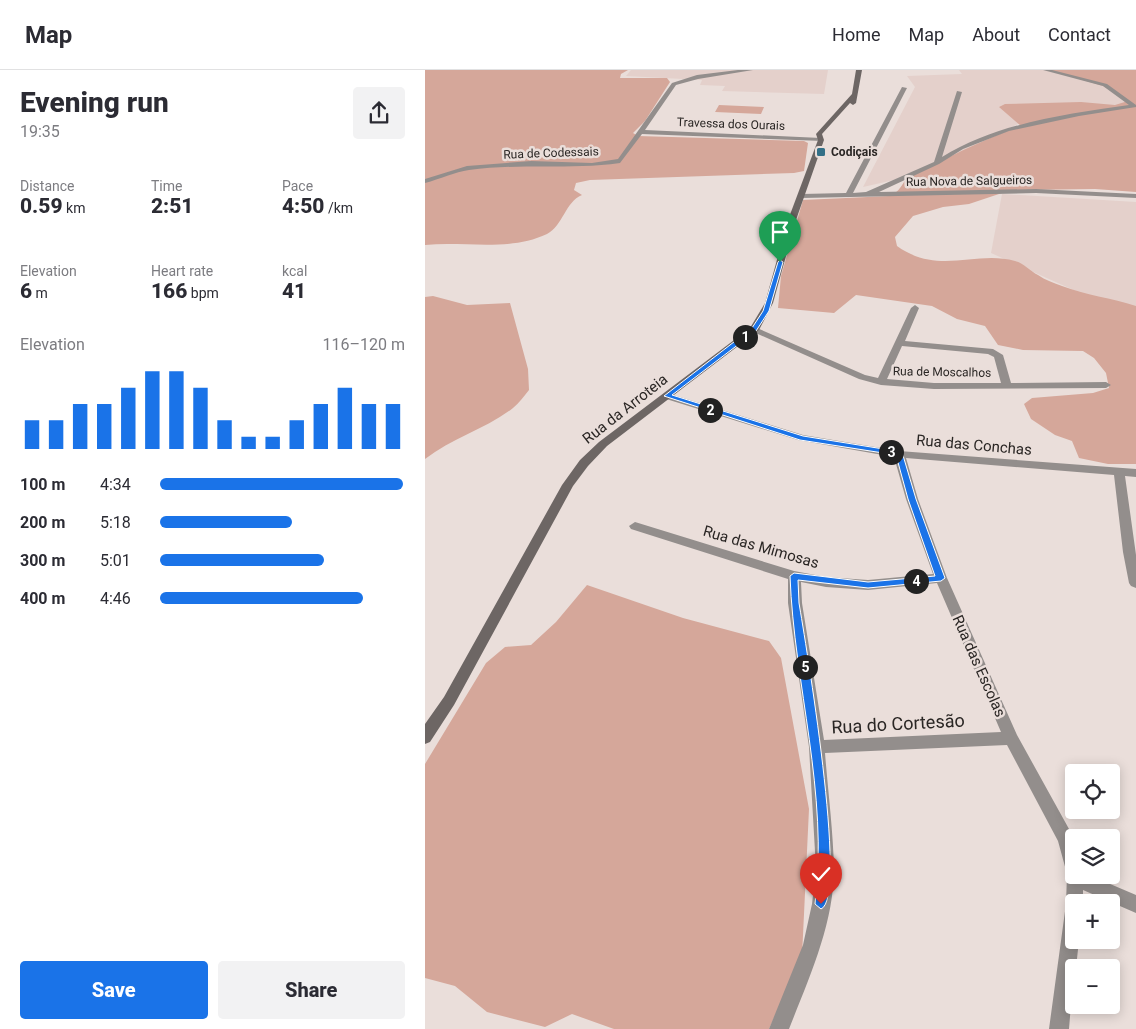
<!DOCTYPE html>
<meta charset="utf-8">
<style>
body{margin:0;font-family:Roboto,sans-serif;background:#f2f2f3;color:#2b2b33;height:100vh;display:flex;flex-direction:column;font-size:19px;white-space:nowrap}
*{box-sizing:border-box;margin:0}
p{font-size:16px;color:#7c7c81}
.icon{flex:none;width:28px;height:28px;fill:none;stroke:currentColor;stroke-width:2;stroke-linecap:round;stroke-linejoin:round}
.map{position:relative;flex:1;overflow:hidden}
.drawer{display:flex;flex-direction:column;background:#fff;width:425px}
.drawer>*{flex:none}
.tools{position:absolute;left:640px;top:694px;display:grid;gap:10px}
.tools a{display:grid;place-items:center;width:55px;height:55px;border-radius:5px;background:#fff;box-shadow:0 2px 12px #0003;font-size:25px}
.pin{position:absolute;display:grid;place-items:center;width:42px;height:42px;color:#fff;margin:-51px -21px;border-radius:50% 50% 50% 0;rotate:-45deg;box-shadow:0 0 5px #0007}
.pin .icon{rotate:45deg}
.km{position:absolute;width:25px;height:25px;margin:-12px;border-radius:50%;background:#222;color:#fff;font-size:14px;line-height:25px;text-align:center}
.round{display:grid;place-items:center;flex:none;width:52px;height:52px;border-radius:5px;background:#f2f2f3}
.overview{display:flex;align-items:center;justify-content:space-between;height:85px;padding:0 20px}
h1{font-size:28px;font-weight:800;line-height:38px}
.figures{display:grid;grid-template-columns:repeat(3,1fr);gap:8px;height:85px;padding:5px 20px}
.figures div{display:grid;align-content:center}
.figures b{font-size:21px;font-weight:800}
.figures small{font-size:14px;font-weight:400}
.figures p{font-size:14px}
.chart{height:140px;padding:10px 20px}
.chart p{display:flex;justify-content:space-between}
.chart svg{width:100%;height:90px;margin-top:5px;stroke:#1a73e8;stroke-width:6}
.cta{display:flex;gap:10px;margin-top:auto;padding:10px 20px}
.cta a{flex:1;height:58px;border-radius:5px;background:#1a73e8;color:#fff;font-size:20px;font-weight:800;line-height:58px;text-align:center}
.cta a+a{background:#f2f2f3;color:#2b2b33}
ul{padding:0 20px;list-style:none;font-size:16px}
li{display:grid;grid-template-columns:80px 60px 1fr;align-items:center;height:38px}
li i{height:12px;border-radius:6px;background:#1a73e8}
header{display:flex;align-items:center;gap:30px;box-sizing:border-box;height:70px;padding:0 25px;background:#fff;border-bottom:1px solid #e1e1e2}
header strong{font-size:24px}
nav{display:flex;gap:28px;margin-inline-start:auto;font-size:18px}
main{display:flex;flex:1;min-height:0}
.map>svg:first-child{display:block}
</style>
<header>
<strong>Map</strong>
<nav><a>Home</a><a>Map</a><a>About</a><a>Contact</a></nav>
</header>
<main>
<section class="drawer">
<div class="overview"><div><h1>Evening run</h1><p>19:35</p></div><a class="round"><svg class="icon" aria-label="share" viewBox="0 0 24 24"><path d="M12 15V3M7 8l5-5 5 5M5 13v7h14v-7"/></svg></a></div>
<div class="figures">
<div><p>Distance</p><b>0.59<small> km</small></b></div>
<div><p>Time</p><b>2:51</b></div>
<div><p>Pace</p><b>4:50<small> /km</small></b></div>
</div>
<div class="figures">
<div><p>Elevation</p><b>6<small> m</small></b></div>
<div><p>Heart rate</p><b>166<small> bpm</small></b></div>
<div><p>kcal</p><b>41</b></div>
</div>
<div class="chart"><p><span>Elevation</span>116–120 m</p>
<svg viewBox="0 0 160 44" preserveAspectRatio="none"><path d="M5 44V30M15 44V30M25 44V22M35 44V22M45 44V14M55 44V6M65 44V6M75 44V14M85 44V30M95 44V38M105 44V38M115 44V30M125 44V22M135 44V14M145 44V22M155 44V22"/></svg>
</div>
<ul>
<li><b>100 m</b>4:34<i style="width:99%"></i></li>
<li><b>200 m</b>5:18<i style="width:54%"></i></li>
<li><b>300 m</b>5:01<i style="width:67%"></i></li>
<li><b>400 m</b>4:46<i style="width:83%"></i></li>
</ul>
<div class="cta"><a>Save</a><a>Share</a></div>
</section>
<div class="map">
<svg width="711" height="959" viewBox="0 0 711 959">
<rect width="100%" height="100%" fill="#eadeda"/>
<path fill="#e4d0cb" d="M 206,0 L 403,0 L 399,24 L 297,21 L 300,16 L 275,15 L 277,10 L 201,6 Z
M 534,0 L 627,0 L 687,16 L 711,35 L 593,54 L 491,105 L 438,117 L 490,17 L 482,6 L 537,4 Z
M 577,124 L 711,132 L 711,248 L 566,183 Z"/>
<path fill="#d5a79a" d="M 0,0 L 203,0 L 196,4 L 195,8 L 242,8 L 245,12 L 220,51 L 208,63 L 213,66 L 379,71 L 383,73 L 379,101 L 369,103 L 165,110 L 151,113 L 149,120 L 157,125 C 140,132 138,156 122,164 C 84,182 40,171 0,175 Z
M 624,0 L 711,0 L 711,122 L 670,119 L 586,120 L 544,134 L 518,137 L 488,146 L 470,167 L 472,176 C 514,206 550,180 590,191 C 598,193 605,201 613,205 C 620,210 629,213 637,216 C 660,225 687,228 711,236 L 711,394 L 683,394 L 654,388 L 647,371 L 630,365 L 606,349 L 599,334 L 607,328 L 668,323 L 684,318 L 681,303 L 669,288 L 658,281 L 598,280 L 573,275 L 560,256 L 532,249 L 507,236 L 431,225 L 409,243 L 353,238 L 356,206 L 378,130 L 464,126 C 479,120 475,112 486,106 C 522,88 557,70 596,56 L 574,37 L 580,34 L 656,32 L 690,35 L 703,31 L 678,16 Z
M 294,35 L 339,37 L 336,44 L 290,42 Z
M 8,226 L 42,235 L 85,233 L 103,299 L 104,320 C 99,326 94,333 88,338 C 61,359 27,368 0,389 L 0,227 Z
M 162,515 L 258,548 L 344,571 L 356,588 L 384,739 L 377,886 L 344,959 L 189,959 L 147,944 L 120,957 L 62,942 L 30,916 L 0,908 L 0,694 L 61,593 L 80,577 L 106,575 L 131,552 Z"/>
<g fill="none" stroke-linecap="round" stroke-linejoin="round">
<path fill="#938e8c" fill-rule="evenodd" d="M 313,0 L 328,0 L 273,9 L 251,15 L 220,60 L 396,68 L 398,71 L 217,64 L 195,93 C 145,100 95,93 44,100 C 30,102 15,109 0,113 L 0,109 L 42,96 L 106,91 L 167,93 L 193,89 L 247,13 L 272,5 Z
M 618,0 L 627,0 L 682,14 L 711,35 L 711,37 L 654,46 L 584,61 L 538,79 L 514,94 L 454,122 L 611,119 L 711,124 L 711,128 L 611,123 L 377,128 L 373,126 L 377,124 L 421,123 L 477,17 L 482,18 L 428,123 L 441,122 L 509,92 L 532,21 L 537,22 L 517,87 C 572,53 641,44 704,35 L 678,16 Z
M 490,235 L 494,238 L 480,271 L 568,279 L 578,285 L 586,313 L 681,312 L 686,315 L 681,318 L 509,319 L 456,315 L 434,309 L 324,260 L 326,258 L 332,258 L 440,305 L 453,308 L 486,238 ZM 477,276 L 563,284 L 569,287 L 576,313 L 509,313 L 462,309 Z
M 242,323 L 378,365 L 474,381 L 711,399 L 711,407 L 700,406 L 711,485 L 711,518 L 706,516 L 704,513 L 698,482 L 689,405 L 481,388 L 493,429 L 522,508 L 592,665 L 649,768 L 649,805 L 664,805 L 711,825 L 711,843 L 658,820 L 658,832 L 649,832 L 649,870 L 654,870 L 651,898 L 649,898 L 644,959 L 624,959 L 641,834 L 642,804 L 633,771 L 582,675 L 400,683 C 403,721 408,760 409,798 C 409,854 384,908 364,959 L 344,959 L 378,875 L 387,834 L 391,799 L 384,677 L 363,533 L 363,509 L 206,459 L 204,456 L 210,452 L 369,501 L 401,507 L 443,510 L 508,504 L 481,429 L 469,387 L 373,370 L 238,328 L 237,326 ZM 376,512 L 401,517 L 443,520 L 512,513 L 576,662 L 399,670 L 377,533 Z"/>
<path fill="#6d6664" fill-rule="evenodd" d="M 431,0 L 437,0 L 431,33 L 428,35 L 425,33 L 397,64 L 399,70 L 371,150 L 348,233 L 334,260 L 182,376 L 163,396 L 148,416 L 29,635 L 5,672 L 0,674 L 0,654 L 19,627 L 137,415 L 155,390 L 174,372 L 325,258 L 340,233 L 363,150 L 393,70 L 391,64 L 427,24 Z"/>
</g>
<path fill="#1a73e8" stroke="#fff" d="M 355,190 L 358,192 L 344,241 L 331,261 L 247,325 L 378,366 L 477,382 L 491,429 L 520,508 L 516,511 L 443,518 L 373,510 L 374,533 C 380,569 424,828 396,839 L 390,834 C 404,723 369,615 365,506 L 369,503 L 443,512 L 510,506 L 483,429 L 471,385 L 375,370 L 239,326 L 327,258 L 338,241 L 353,192 Z"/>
<rect fill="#337087" stroke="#eadeda" stroke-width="2" x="391" y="77" width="10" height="10" rx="2.5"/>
<g text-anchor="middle" stroke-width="5" stroke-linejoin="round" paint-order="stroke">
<g font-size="12" fill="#2a2624" stroke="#eadeda">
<text transform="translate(306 54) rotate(2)" y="4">Travessa dos Ourais</text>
<text transform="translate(126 83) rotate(-2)" y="4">Rua de Codessais</text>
<text transform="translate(544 111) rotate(-1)" y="4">Rua Nova de Salgueiros</text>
<text transform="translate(517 302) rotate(1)" y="4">Rua de Moscalhos</text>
</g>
<g font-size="12" font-weight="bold" fill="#2a2624" stroke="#eadeda" text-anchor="start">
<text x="406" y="86">Codiçais</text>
</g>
<g font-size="15" fill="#2a2624" stroke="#eadeda">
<text transform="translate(200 339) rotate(-38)" y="5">Rua da Arroteia</text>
<text transform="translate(549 375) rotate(5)" y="5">Rua das Conchas</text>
<text transform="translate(336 477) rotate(16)" y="5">Rua das Mimosas</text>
<text transform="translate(554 596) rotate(66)" y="5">Rua das Escolas</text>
</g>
<g font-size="18" fill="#2a2624" stroke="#eadeda">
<text transform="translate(473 654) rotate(-3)" y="6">Rua do Cortesão</text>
</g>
</g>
</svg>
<div class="tools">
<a><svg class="icon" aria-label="locate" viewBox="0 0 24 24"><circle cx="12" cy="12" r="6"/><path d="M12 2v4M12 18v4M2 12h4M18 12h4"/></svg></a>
<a><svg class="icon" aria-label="layers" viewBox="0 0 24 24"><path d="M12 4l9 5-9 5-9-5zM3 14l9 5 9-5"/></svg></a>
<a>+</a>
<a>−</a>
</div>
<div class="pin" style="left:355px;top:192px;background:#1e9e55"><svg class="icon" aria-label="arrive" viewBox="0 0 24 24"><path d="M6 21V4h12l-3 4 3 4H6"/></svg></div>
<div class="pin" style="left:396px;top:834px;background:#d93025"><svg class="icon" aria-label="check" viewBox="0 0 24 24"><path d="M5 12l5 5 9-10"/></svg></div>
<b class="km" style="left:320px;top:267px">1</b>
<b class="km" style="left:285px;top:340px">2</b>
<b class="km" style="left:466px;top:382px">3</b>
<b class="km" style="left:491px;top:511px">4</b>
<b class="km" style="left:380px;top:597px">5</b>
</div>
</main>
